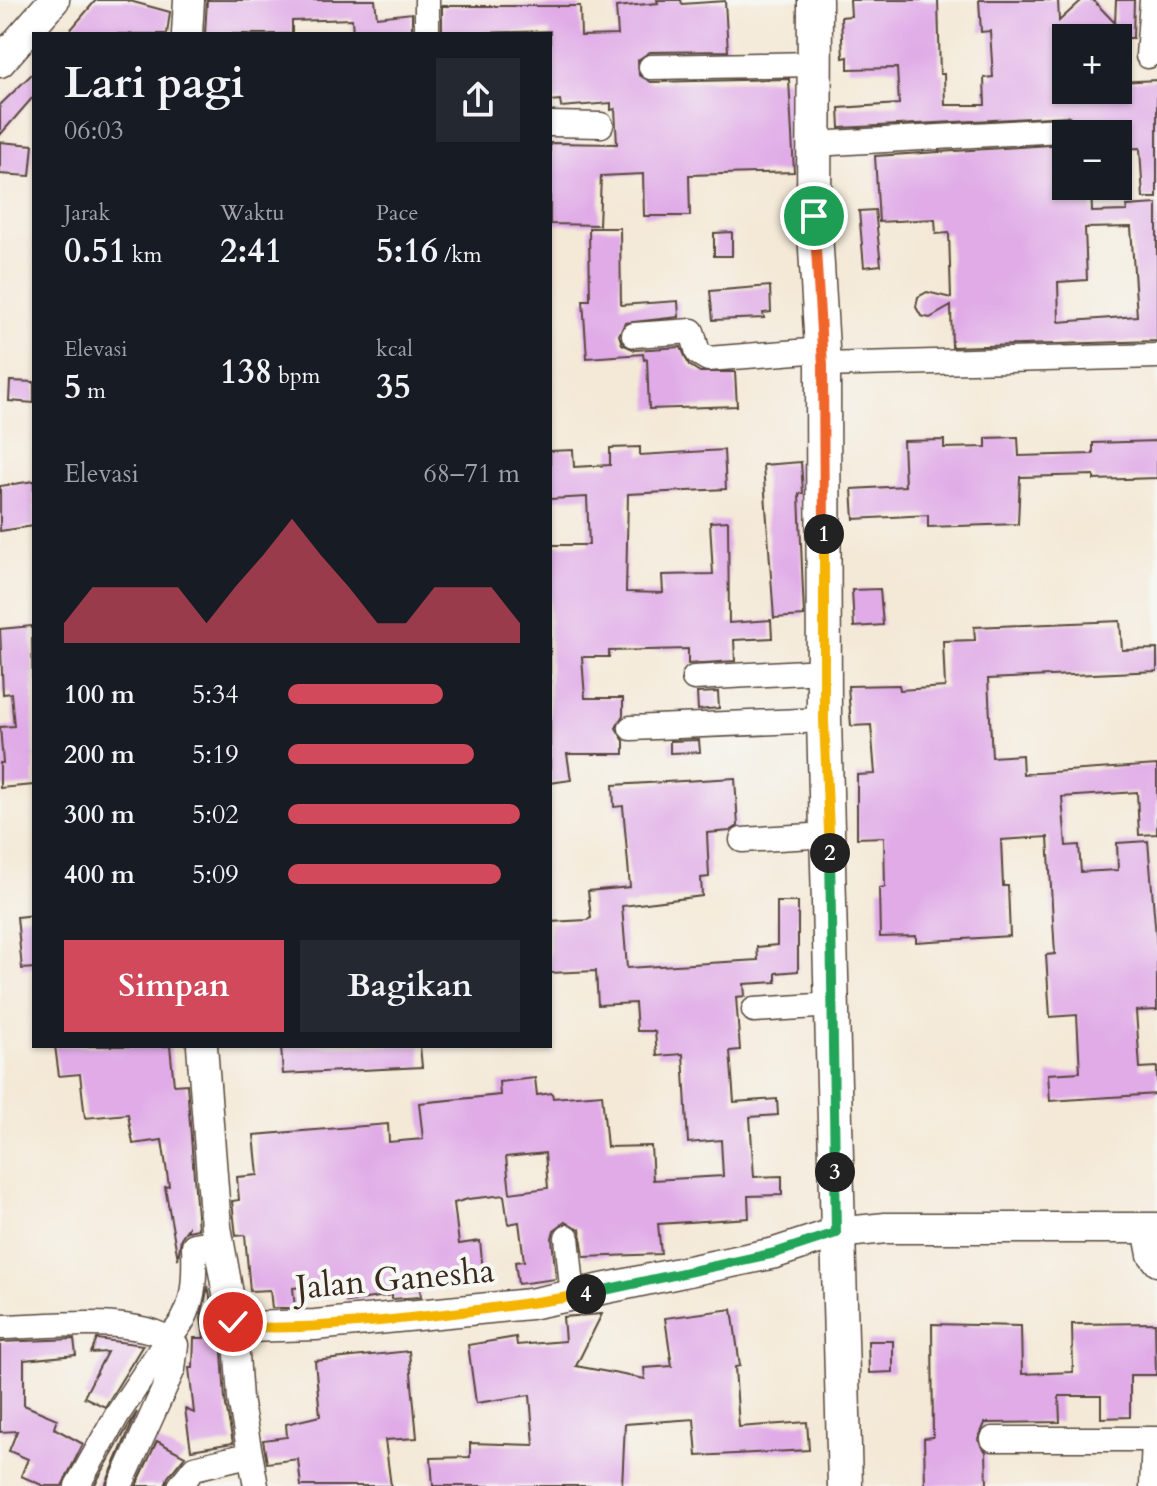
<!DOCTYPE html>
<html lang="id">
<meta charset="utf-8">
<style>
body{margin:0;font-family:Cardo,serif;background:#242831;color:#f1f3f6;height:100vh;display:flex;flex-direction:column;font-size:30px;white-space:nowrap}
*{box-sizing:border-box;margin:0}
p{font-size:26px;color:#9ea1a6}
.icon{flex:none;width:44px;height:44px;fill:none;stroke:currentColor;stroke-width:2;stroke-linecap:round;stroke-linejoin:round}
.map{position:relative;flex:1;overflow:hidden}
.sheet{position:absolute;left:32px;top:32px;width:520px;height:1016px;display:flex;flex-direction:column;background:#171b24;border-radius:0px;box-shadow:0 2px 6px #0004}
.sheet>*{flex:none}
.buttons{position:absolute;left:1052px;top:24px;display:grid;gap:16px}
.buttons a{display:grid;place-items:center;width:80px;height:80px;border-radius:0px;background:#171b24;box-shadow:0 2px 6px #0004;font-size:40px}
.pin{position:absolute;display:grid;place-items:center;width:68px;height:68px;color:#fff;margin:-34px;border:4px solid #fff;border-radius:50%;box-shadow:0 2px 8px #0007}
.km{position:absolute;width:40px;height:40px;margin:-20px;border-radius:50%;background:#222;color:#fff;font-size:22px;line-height:40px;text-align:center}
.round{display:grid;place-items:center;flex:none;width:84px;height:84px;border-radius:0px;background:#242831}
.head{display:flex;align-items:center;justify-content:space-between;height:136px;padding:0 32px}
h1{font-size:44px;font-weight:800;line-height:60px}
.stats{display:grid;grid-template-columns:repeat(3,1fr);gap:12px;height:136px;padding:8px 32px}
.stats div{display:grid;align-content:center}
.stats b{font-size:34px;font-weight:800}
.stats small{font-size:22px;font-weight:400}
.stats p{font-size:22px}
.chart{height:224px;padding:16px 32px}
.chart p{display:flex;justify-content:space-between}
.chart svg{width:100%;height:144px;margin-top:8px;fill:#d1495b;opacity:.7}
.button{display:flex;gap:16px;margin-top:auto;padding:16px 32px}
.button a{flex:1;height:92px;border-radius:0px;background:#d1495b;color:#fff;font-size:32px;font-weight:800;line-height:92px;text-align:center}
.button a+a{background:#242831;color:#f1f3f6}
ul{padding:0 32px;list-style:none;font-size:26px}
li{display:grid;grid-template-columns:128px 96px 1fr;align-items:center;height:60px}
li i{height:20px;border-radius:10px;background:#d1495b}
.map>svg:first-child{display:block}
</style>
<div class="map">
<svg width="1157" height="1486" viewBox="0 0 1157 1486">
<rect width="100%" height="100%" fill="#f6f6f2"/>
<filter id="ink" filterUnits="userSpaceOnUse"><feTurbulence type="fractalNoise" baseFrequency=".0125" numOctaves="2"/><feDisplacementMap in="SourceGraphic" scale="16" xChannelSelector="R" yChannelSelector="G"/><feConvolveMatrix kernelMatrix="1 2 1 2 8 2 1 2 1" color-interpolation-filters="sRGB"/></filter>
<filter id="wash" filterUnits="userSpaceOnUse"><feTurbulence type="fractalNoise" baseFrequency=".006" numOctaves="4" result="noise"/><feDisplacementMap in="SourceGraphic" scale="32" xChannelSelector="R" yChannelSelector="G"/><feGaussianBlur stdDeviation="1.8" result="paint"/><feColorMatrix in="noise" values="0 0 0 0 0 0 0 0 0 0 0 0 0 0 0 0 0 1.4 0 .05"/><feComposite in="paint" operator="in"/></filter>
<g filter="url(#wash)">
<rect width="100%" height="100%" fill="#f4e9d7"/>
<g id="blocks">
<path fill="#e0abe7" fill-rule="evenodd" d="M 96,0 L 126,0 L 170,12 L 167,34 L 67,34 Z
M 207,0 L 375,0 L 377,17 L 412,13 L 412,34 L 353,34 L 352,19 L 292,21 L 292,34 L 205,34 Z
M 657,0 L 681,0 L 682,4 L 725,1 L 728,51 L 650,52 L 638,60 L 639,75 L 651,82 L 789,79 L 794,172 L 689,175 L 690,216 L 644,216 L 643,174 L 601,176 L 599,225 L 550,224 L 550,143 L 617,144 L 615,109 L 611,110 L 611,103 L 561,107 L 560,100 L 550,101 L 550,31 L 442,34 L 442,6 L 580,6 L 581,36 L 618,35 L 616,7 L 658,3 Z
M 850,0 L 938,0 L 940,74 L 944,74 L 945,105 L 985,105 L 984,78 L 993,77 L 990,31 L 981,32 L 979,0 L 1058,0 L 1059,21 L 1082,0 L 1093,0 L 1115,23 L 1116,0 L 1134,0 L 1133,38 L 1066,38 L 1066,90 L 1118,90 L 1118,82 L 1157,80 L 1157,198 L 1143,198 L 1140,148 L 1118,149 L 1118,134 L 1076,134 L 1075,122 L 1068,116 L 840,128 L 839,108 L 899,104 L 897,68 L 848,69 L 848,57 L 843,58 L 841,17 L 851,16 Z
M 34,72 L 34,96 L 0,135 L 0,105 Z
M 0,142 L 33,145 L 30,176 L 0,174 Z
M 1066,144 L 1066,186 L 1091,186 L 1092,212 L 1127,211 L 1127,206 L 1157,204 L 1157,341 L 952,347 L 951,306 L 930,318 L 921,316 L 916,307 L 918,297 L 927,292 L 951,298 L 949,233 L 936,234 L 935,219 L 879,222 L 875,156 ZM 1131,227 L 1137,316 L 1059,322 L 1058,282 L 1087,280 L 1085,228 Z
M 875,210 L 881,265 L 864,267 L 859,211 Z
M 589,228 L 620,228 L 621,305 L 678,301 L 679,317 L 625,323 L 619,335 L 622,344 L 635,350 L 681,347 L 689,365 L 700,372 L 735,372 L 737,406 L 649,409 L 647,359 L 644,360 L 643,354 L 587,358 L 583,300 L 590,300 Z
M 732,232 L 732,256 L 714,256 L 714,233 Z
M 770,286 L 771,312 L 763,313 L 764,318 L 713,320 L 710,291 Z
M 10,381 L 34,382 L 34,403 L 9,401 Z
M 1018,437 L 1019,456 L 1093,454 L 1093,443 L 1157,441 L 1157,478 L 1094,480 L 1094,475 L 1020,477 L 1018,524 L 928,527 L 928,515 L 854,519 L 852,489 L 905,486 L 903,441 L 944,440 L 944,448 L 986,447 L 986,438 Z
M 640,447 L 640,455 L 724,450 L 726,489 L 628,494 L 626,592 L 663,593 L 662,575 L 713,574 L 710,522 L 728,521 L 729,623 L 771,620 L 772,638 L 734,640 L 735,661 L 688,664 L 688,649 L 609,651 L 609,657 L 582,657 L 585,698 L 623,698 L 623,715 L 616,728 L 624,741 L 624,754 L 567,754 L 571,780 L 550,783 L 550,545 L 589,545 L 587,497 L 550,499 L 550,451 L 573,450 L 574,467 L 610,465 L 610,448 Z
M 801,462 L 803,493 L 799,494 L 804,616 L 774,618 L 763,465 Z
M 34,481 L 34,526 L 0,531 L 0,486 Z
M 880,589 L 883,625 L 854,627 L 852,590 Z
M 1120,621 L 1122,650 L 1157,649 L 1157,671 L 988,679 L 992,757 L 1022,755 L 1023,774 L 1157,765 L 1157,834 L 1139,835 L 1137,792 L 1062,797 L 1066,846 L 1079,845 L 1081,872 L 1118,870 L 1117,843 L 1148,841 L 1157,948 L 1157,1010 L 1136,1011 L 1140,1068 L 1157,1067 L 1157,1094 L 1050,1101 L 1048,1074 L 1080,1072 L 1077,1015 L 1050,1017 L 1046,955 L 1055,954 L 1048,837 L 1001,840 L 1003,886 L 1008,886 L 1010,936 L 916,942 L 916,936 L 880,937 L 879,888 L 885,887 L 884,837 L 857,838 L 857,775 L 875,774 L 871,725 L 851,726 L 848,686 L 899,685 L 900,690 L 945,687 L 943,641 L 975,640 L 974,627 Z
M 32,626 L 34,785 L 0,788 L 0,763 L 3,763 L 0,727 L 14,726 L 11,693 L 3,694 L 0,629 Z
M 718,692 L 719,708 L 698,710 L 697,693 Z
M 699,740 L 700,752 L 670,753 L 670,741 Z
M 735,778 L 738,826 L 730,831 L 707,833 L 709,877 L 701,878 L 702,896 L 622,906 L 627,968 L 758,960 L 757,947 L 777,945 L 777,902 L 798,902 L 798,971 L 776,973 L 776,982 L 744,984 L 745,996 L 736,997 L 740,1050 L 730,1051 L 734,1102 L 777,1099 L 778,1115 L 750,1117 L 754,1177 L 782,1176 L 782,1195 L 748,1196 L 749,1218 L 658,1224 L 661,1254 L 584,1257 L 580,1229 L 565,1222 L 554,1230 L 552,1238 L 556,1279 L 518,1284 L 515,1262 L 524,1261 L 519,1222 L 508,1224 L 504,1195 L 468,1199 L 454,1203 L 459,1244 L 480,1241 L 483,1271 L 419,1278 L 421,1297 L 392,1299 L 392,1295 L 346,1302 L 344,1283 L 293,1288 L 295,1308 L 272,1308 L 270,1290 L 250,1291 L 245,1235 L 236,1236 L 232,1201 L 239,1200 L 237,1177 L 258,1175 L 254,1135 L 388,1124 L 389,1142 L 423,1139 L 419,1103 L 500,1095 L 499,1082 L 535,1078 L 537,1095 L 552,1093 L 553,1098 L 602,1094 L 607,1147 L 651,1146 L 653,1180 L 723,1176 L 721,1140 L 688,1143 L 683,1054 L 657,1056 L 655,1031 L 637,1031 L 635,1003 L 598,1005 L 596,971 L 550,973 L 550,922 L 587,920 L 591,918 L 588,891 L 630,887 L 623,806 L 614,807 L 613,785 ZM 545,1153 L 548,1188 L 510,1193 L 506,1157 Z
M 34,915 L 34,968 L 22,969 L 17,917 Z
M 55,1046 L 170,1046 L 174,1085 L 187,1084 L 198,1229 L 188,1231 L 188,1228 L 181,1238 L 178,1259 L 165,1187 L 169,1186 L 162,1140 L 133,1144 L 128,1114 L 85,1118 L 80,1074 L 59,1076 Z
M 281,1046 L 420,1046 L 422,1067 L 283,1074 Z
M 208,1286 L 215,1325 L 221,1335 L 225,1400 L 233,1443 L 191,1450 L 185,1409 L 194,1413 L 189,1368 L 193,1368 L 194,1338 L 204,1338 L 201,1318 Z
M 732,1309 L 740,1366 L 735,1367 L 739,1427 L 807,1422 L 809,1450 L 697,1456 L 694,1419 L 625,1424 L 622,1486 L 433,1486 L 431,1458 L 470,1457 L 470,1443 L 534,1445 L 530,1395 L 476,1403 L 468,1345 L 516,1337 L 517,1345 L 565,1341 L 563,1317 L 602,1314 L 576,1366 L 645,1379 L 644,1368 L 672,1366 L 665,1318 Z
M 1155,1323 L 1156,1375 L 1130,1375 L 1130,1417 L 1101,1418 L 1101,1396 L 1059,1396 L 1060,1422 L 985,1423 L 978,1440 L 986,1452 L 987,1484 L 925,1486 L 924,1438 L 933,1437 L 932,1324 L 1021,1326 L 1022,1374 L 1073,1372 L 1072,1324 Z
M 74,1339 L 76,1355 L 24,1360 L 24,1405 L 57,1419 L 54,1428 L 83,1444 L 62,1486 L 44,1486 L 21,1476 L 28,1459 L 9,1451 L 17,1431 L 0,1432 L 0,1342 Z
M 97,1339 L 143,1345 L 105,1407 L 84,1397 L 107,1352 L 91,1353 Z
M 868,1341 L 893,1341 L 893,1372 L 869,1373 Z
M 409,1351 L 417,1438 L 385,1440 L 391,1486 L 301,1486 L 298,1459 L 267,1463 L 263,1440 L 287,1437 L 286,1424 L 320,1416 L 315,1361 Z
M 137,1412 L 105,1486 L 94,1486 L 130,1423 Z
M 157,1441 L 185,1456 L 168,1477 L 165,1486 L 136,1486 Z"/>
</g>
</g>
<g filter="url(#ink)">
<use href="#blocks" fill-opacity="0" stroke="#57473a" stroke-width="2"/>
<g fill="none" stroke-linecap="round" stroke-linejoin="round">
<defs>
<path id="minor" d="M 427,0 L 427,34
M 1148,56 L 1152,0
M 651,67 L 816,64
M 550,124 L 601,125
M 814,144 L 1062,130
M 634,335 L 692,331 L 698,353 L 708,359 L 822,350
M 823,365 L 1157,356
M 694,678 L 824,671
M 631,728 L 824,720
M 742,840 L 830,835
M 754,1010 L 833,1005
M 1145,1228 L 1150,1255 L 1157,1264
M 567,1237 L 573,1297
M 235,1325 L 240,1399 L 256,1486
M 0,1327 C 44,1327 145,1313 176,1345 L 173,1369 L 120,1486
M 993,1439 L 1157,1439
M 77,1486 L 117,1415 L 169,1337 C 196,1314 195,1277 194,1245 L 218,1241
M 180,1486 L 194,1468 L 248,1455
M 1152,1486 L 1154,1439"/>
<path id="tertiary" d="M 187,34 L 189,0
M 0,62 L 54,0
M 202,1046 L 216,1227 L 233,1322 L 241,1327 L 315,1325 L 530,1304 L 775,1253 L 836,1233 L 886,1228 L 1157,1228"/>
<path id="secondary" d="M 815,0 L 814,216 L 823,365 L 824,720 L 845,1486"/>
</defs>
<use href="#minor" stroke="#57473a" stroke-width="27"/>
<use href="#tertiary" stroke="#57473a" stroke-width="33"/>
<use href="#secondary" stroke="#57473a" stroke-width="37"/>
<use href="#minor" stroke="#fff" stroke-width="24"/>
<use href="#tertiary" stroke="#fff" stroke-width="30"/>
<use href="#secondary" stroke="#fff" stroke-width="34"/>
</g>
</g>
<g fill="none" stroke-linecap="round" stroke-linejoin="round" filter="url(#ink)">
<defs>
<path id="split-1" d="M 814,216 L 823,365 L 824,534"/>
<path id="split-2" d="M 824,534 L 824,720 L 830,853"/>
<path id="split-3" d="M 830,853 L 835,1172"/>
<path id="split-4" d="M 586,1294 L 775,1253 L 836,1233 L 835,1172"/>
<path id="split-5" d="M 233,1322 C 257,1342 540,1303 586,1294"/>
</defs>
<use href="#split-1" stroke="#fff" stroke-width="16"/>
<use href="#split-2" stroke="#fff" stroke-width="16"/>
<use href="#split-3" stroke="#fff" stroke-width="16"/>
<use href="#split-4" stroke="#fff" stroke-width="16"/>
<use href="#split-5" stroke="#fff" stroke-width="16"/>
<use href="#split-1" stroke="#f0652b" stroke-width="10"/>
<use href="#split-2" stroke="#f5b400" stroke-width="10"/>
<use href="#split-3" stroke="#22a559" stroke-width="10"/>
<use href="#split-4" stroke="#22a559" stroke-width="10"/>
<use href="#split-5" stroke="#f5b400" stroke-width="10"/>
</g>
<g text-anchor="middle" stroke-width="8" stroke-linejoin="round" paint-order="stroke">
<g font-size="34" fill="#3b2a1e" stroke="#f6f6f2">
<text transform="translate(395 1278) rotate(-5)" y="12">Jalan Ganesha</text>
</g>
</g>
</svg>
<div class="buttons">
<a>+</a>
<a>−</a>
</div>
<div class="pin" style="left:814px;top:216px;background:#1e9e55"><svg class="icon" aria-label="arrive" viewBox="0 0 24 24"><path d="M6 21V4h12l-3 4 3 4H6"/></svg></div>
<div class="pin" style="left:233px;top:1322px;background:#d93025"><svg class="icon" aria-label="check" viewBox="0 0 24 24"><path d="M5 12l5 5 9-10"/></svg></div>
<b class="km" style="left:824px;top:534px">1</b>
<b class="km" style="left:830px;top:853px">2</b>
<b class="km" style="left:835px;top:1172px">3</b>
<b class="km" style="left:586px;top:1294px">4</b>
<section class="sheet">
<div class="head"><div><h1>Lari pagi</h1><p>06:03</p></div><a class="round"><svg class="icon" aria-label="share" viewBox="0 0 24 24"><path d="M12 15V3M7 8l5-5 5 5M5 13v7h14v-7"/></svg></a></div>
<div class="stats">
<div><p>Jarak</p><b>0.51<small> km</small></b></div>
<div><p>Waktu</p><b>2:41</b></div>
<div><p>Pace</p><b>5:16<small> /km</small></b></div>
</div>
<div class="stats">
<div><p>Elevasi</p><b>5<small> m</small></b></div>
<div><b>138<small> bpm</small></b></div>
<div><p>kcal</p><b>35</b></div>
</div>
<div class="chart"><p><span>Elevasi</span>68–71 m</p>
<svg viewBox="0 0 160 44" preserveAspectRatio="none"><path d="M0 44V38L10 27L20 27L30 27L40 27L50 38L60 27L70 17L80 6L90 17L100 27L110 38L120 38L130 27L140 27L150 27L160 38V44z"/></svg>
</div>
<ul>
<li><b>100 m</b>5:34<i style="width:67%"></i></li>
<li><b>200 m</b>5:19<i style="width:80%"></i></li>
<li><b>300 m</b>5:02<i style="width:100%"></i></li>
<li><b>400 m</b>5:09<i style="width:92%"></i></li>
</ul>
<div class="button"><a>Simpan</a><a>Bagikan</a></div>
</section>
</div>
